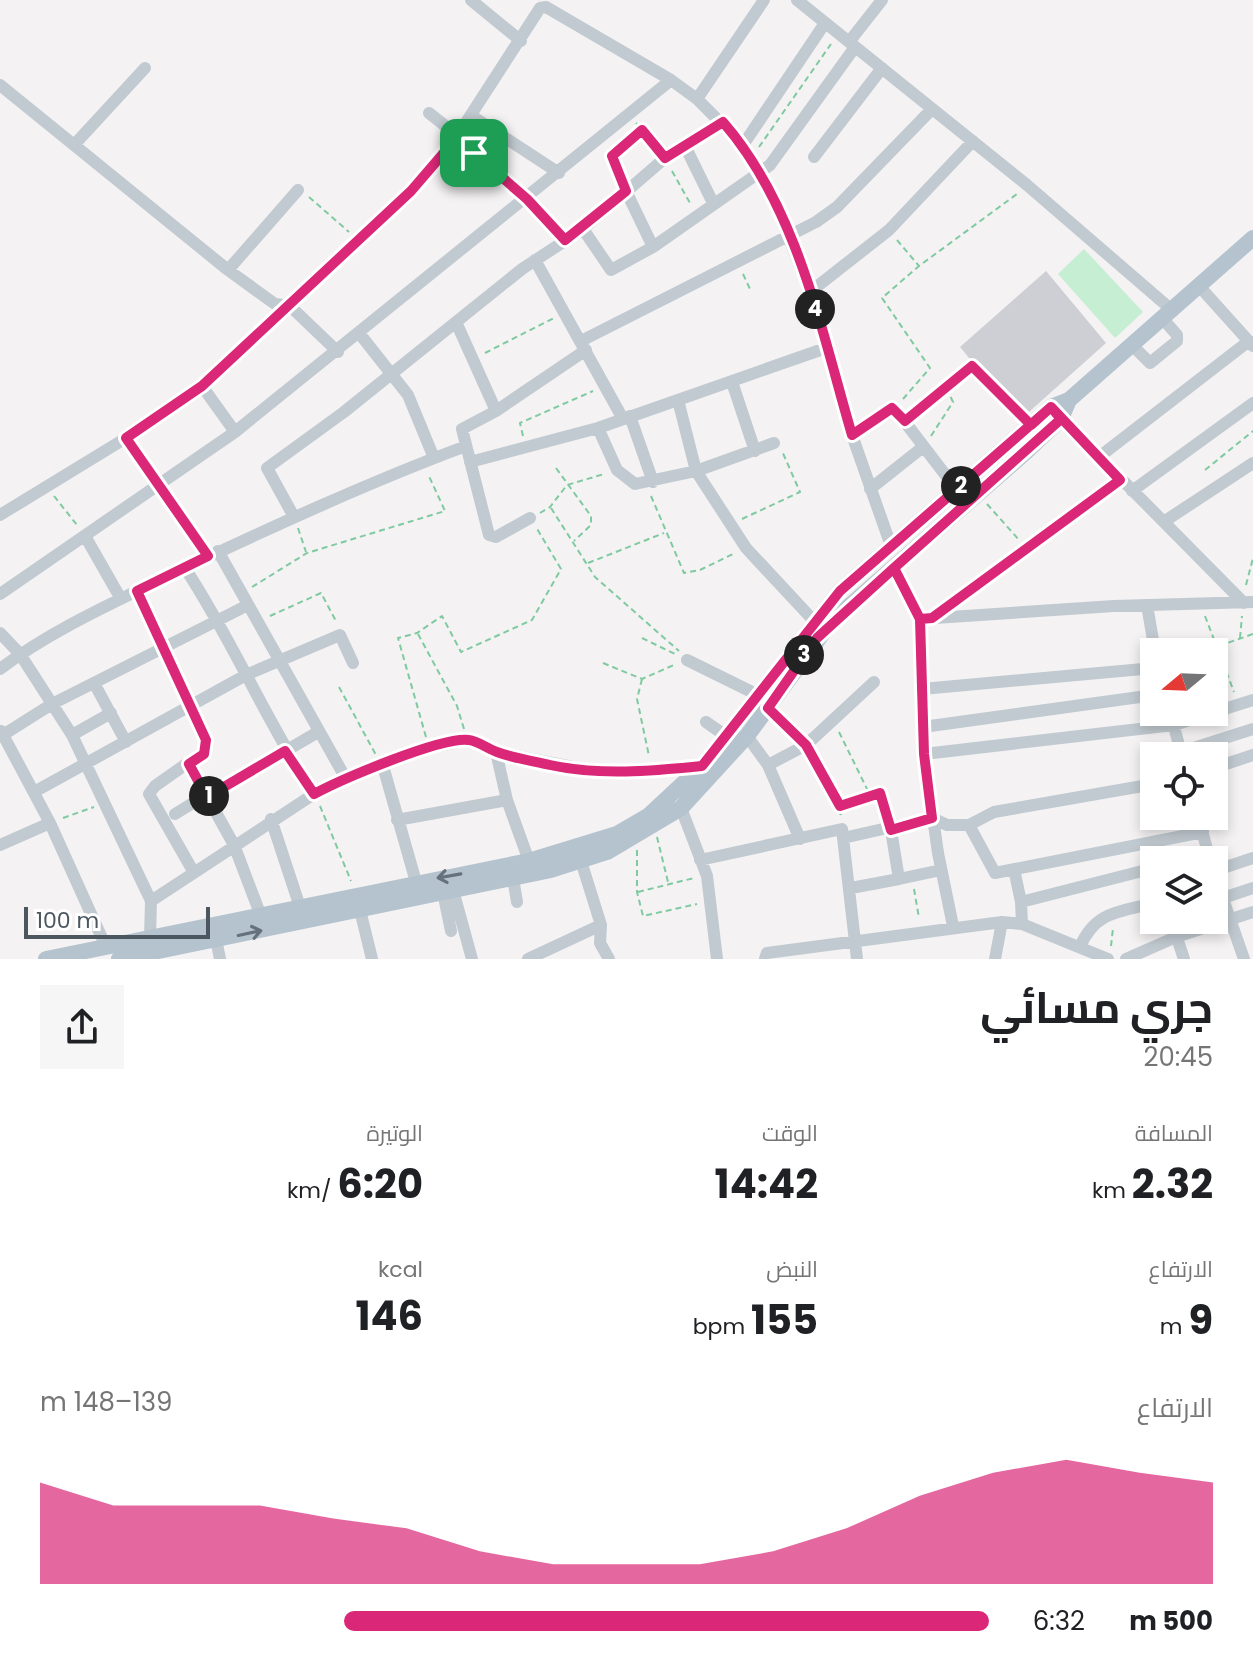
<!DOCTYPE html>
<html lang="ar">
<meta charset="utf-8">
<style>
body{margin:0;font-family:Poppins,Cairo,sans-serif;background:#f6f6f6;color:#202124;direction:rtl;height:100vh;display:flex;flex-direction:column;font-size:30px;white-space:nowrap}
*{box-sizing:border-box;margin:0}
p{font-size:26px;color:#757577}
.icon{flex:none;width:44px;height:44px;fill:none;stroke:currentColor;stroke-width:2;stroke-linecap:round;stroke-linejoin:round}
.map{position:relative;height:959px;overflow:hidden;direction:ltr}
.side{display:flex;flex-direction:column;background:#fff;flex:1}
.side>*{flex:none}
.needle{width:52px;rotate:251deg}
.controls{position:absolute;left:1140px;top:638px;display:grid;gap:16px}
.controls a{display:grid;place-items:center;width:88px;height:88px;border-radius:0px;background:#fff;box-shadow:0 4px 12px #0003;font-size:40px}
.scale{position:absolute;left:24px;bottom:20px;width:186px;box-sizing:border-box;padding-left:8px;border:4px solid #4b565f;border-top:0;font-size:22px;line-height:28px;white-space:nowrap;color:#4b565f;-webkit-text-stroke:6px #fff;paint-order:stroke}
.pin{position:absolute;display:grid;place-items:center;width:68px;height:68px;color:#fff;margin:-34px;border-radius:16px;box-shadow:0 4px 12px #0006}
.km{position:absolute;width:40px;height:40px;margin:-20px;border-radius:50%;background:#222;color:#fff;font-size:22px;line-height:40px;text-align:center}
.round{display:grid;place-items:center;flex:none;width:84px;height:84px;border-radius:0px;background:#f6f6f6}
.summary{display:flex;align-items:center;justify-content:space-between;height:136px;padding:0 40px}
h1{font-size:44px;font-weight:700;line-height:60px}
.metrics{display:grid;grid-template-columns:repeat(3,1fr);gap:12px;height:136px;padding:8px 40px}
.metrics div{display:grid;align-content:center}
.metrics b{font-size:40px;font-weight:700}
.metrics small{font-size:22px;font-weight:400}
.metrics p{font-size:22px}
.chart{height:224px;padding:16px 40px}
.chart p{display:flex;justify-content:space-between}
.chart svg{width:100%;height:144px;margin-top:8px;fill:#db2777;opacity:.7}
ul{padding:0 40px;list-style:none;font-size:26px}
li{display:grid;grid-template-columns:128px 96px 1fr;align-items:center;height:60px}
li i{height:20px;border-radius:10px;background:#db2777}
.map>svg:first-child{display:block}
</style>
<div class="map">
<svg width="1253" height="959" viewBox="0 0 1253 959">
<rect width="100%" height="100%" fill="#f4f2f3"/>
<path fill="#c5eed3" d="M 1084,249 L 1143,312 L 1115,338 L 1058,274 Z"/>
<path fill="#cdcfd4" d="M 1046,271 L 1106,343 L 1020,420 L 960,347 Z"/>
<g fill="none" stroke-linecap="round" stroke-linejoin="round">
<path stroke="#7fcaa1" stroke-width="2" stroke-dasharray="6 4" stroke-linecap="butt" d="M 636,123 L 657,149
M 759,147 L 831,44
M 672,171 L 690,203
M 621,178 L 612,156 L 641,131
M 309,197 L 349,232
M 897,240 L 919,266
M 743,274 L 750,289
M 485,353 L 554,318
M 903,399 L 930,368 L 882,298 L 919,266 L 1017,194
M 915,413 L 972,366 L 1020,413
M 523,436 L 520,423 L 593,391
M 931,436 L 953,402 L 946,387
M 556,468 L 591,516 L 591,525 L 574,541
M 1205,470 L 1253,431
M 54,496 L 77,525
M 651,496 L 684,573 L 700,570 L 733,554
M 987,504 L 1020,541
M 551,508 L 595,577 L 679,651
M 540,513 L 550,507 L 567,485 L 604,474
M 742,519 L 800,492 L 782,451
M 298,528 L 306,552
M 588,563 L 664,533
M 1246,585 L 1253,558
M 252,587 L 307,553 L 445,511 L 428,474
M 270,616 L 321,593 L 337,623
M 1205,616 L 1234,692
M 418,634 L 457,706 L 464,729
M 642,638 L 675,654
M 1240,638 L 1242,616
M 1219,646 L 1253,634
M 168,660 L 183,694
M 603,663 L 642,679 L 676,664
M 642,679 L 637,699 L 649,756
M 339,687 L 376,755
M 839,732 L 870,795
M 426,737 L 398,638 L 417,633 L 442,616 L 461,652 L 532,620 L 561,569 L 536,527
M 813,756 L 840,806 L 841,819
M 842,805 L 880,793 L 887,816
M 320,806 L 351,881
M 63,818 L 94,807
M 657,837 L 668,882
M 637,850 L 637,892 L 643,916 L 697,904
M 914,889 L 919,918
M 638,892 L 694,878
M 1111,946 L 1113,928"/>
<path stroke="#c1cad0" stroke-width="12" d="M 471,0 L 521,41
M 764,0 L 697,99 L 743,145 L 775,202 L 810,292 L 852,435 L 891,546
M 797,0 L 1027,185 L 1173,311
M 849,42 L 882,0
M 0,85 L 228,270 L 275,304 L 290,306 L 338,352
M 429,113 L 458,136
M 472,116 L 559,173
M 454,141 L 540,8 L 546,7 L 671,80 L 697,99
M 74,145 L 145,68
M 743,145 L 825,23
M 686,148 L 713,203
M 814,157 L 882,68
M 626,191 L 653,247
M 583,229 L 611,270 L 653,247 L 770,165 L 855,47
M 535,260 L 623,419
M 228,270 L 298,190
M 1200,287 L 1253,346
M 810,292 L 889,230 L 973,141
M 456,322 L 496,411
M 359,333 L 408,395 L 434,458
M 581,341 L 816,222 L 837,207 L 932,109
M 1133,346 L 1150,363 L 1177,341 L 1177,335 L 1163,319
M 732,382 L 755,451
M 202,386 L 411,191 L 454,141 L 498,172 L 565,240
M 678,400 L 696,471 L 746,548 L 814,621
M 1056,413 L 1244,603
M 630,416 L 653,482
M 598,428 L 617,470 L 635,484 L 696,471 L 774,443
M 852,435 L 895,409 L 957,490
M 1099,457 L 1249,341
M 470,462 L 598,428 L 826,348
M 870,489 L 923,447
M 1132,491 L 1253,403
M 0,515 L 126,438
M 293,515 L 267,468 L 344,412 L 522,269 L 583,229 L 665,158 L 723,122
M 530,518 L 496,537 L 489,535 L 462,429 L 496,411 L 586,350
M 1165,521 L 1253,463
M 85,536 L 121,599
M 218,551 L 345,777
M 208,556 L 126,438 L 202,386 L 235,432
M 185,568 C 233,641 266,721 314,794
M 894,568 L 920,619 L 924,754 L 938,853 L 953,926
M 137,591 L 162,647
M 0,594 L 235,432 L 671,80
M 1147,605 L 1155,652
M 933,618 L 1120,480
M 920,619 L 1114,606 L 1253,602
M 0,633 L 20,654 L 72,735 L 151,901 L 150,937
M 687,660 L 756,694
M 0,669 C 53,629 117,601 176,572 C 272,527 367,483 466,446
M 94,683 L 126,742
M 922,689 L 1154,668
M 189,706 L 206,740 L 206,750 L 155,786 L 149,794 L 193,871
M 768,708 L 806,745
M 1170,712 L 1182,756
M 706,722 L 726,736
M 923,727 L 1154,695
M 1,731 L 50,823 L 106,947
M 3,735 L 52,704 L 248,605
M 72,735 L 111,713
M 747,736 L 768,765 L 800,839
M 496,752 L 507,800 L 529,861
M 1181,752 L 1253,729
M 924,754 L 1174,725 L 1253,700
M 189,764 L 234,845 L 261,916
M 768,765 L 806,745 L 874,682
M 383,766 L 416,882
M 1214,768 L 1253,755
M 34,792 L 246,675 L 340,635 L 353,663
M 207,797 L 318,732
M 681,808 L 707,876 L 717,959
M 175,814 L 206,795
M 1198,816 L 1210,860
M 271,819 L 300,907
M 397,820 L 507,800
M 969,825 L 995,873 L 1203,832
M 843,838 L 932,818 L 947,825 L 969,825 L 994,812 L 1154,784
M 0,845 L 50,823
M 700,860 L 842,829 L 857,959
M 1187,860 L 1209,855
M 581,861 L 601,925 L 600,943 L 609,959
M 1014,869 L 1021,902
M 1214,871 L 1253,858
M 1214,873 L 1244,959
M 513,878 L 517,902
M 899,879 L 941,870
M 851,888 L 899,879 L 891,830
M 453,890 L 472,959
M 443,892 L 451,931
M 1223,898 L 1253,888
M 151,901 L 314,794 L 345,777 L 430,748 L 468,740 L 496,752 L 594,771 L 652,771 L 702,766
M 360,910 L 372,959
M 1171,920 L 1184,959
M 1022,924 L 1021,902 L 1154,868
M 216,939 L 220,959
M 1080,947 C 1095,911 1120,912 1154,903
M 528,959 L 601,925
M 765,959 L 767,953 L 1002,922 L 1022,924 L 1108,959
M 995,959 L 1002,922
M 1126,959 L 1176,937 L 1253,912"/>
<path stroke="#b4c3ce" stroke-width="16" d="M 46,959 L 529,861 L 617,834 L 648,816 L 705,763 L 840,591 L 1051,407 L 1069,400 L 1253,238
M 119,959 L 551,870 L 607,852 L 681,808 L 747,736 L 831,622 L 1027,451 L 1061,419 L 1069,400"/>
</g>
<defs><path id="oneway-shaft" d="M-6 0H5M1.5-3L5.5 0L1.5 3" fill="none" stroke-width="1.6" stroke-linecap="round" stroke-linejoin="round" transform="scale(2)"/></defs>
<g stroke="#65717b">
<use href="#oneway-shaft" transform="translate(449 876) rotate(170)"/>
<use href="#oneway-shaft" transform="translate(250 933) rotate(-12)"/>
</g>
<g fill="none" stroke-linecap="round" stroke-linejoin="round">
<defs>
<path id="route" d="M 474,153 L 454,141 L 411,191 L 202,386 L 126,438 L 208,556 L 137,591 L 206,740 L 204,754 L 189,764 L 207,797 L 285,751 L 314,794 C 340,780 442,736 469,740 C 478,741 488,749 497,752 C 513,758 533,761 550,765 C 600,776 652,771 702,766 L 840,591 L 1051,407 L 1061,419 L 894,568 L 920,619 L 924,754 L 932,818 L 891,830 L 880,793 L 840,806 L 806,745 L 768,708 L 817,638 L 894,568 L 920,619 L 932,618 L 1120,480 L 1051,407 L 1031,425 L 972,366 L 905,421 L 892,408 L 852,435 C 821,329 797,207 723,122 L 665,158 L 642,130 L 612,156 L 626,191 L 565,240 L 527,199 L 474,153"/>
</defs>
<use href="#route" stroke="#fff" stroke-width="16"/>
<use href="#route" stroke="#db2777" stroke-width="10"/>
</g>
</svg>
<div class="controls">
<a><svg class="needle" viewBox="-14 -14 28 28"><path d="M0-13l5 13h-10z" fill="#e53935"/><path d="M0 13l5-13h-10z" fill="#757577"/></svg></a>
<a><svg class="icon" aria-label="locate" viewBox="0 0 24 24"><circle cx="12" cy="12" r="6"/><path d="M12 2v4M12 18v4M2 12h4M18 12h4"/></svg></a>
<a><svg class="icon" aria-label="layers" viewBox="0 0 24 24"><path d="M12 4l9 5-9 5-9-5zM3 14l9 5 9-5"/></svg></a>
</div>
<div class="scale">100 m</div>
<div class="pin" style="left:474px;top:153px;background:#1e9e55"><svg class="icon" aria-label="arrive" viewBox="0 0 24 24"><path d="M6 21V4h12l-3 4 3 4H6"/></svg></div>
<b class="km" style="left:209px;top:796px">1</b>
<b class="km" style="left:961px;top:486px">2</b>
<b class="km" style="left:804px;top:655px">3</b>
<b class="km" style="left:815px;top:309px">4</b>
</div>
<section class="side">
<div class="summary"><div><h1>جري مسائي</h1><p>20:45</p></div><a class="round"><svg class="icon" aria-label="share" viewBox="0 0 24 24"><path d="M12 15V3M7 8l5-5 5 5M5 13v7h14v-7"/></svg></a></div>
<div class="metrics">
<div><p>المسافة</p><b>2.32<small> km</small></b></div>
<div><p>الوقت</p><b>14:42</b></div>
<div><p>الوتيرة</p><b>6:20<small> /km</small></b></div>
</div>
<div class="metrics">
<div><p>الارتفاع</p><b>9<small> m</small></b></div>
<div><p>النبض</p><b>155<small> bpm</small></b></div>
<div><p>kcal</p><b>146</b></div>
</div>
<div class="chart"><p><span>الارتفاع</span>139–148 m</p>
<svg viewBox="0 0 160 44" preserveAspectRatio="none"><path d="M0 44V13L10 20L20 20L30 20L40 24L50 27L60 34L70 38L80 38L90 38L100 34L110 27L120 17L130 10L140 6L150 10L160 13V44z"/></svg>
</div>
<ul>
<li><b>500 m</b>6:32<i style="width:68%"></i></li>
</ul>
</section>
